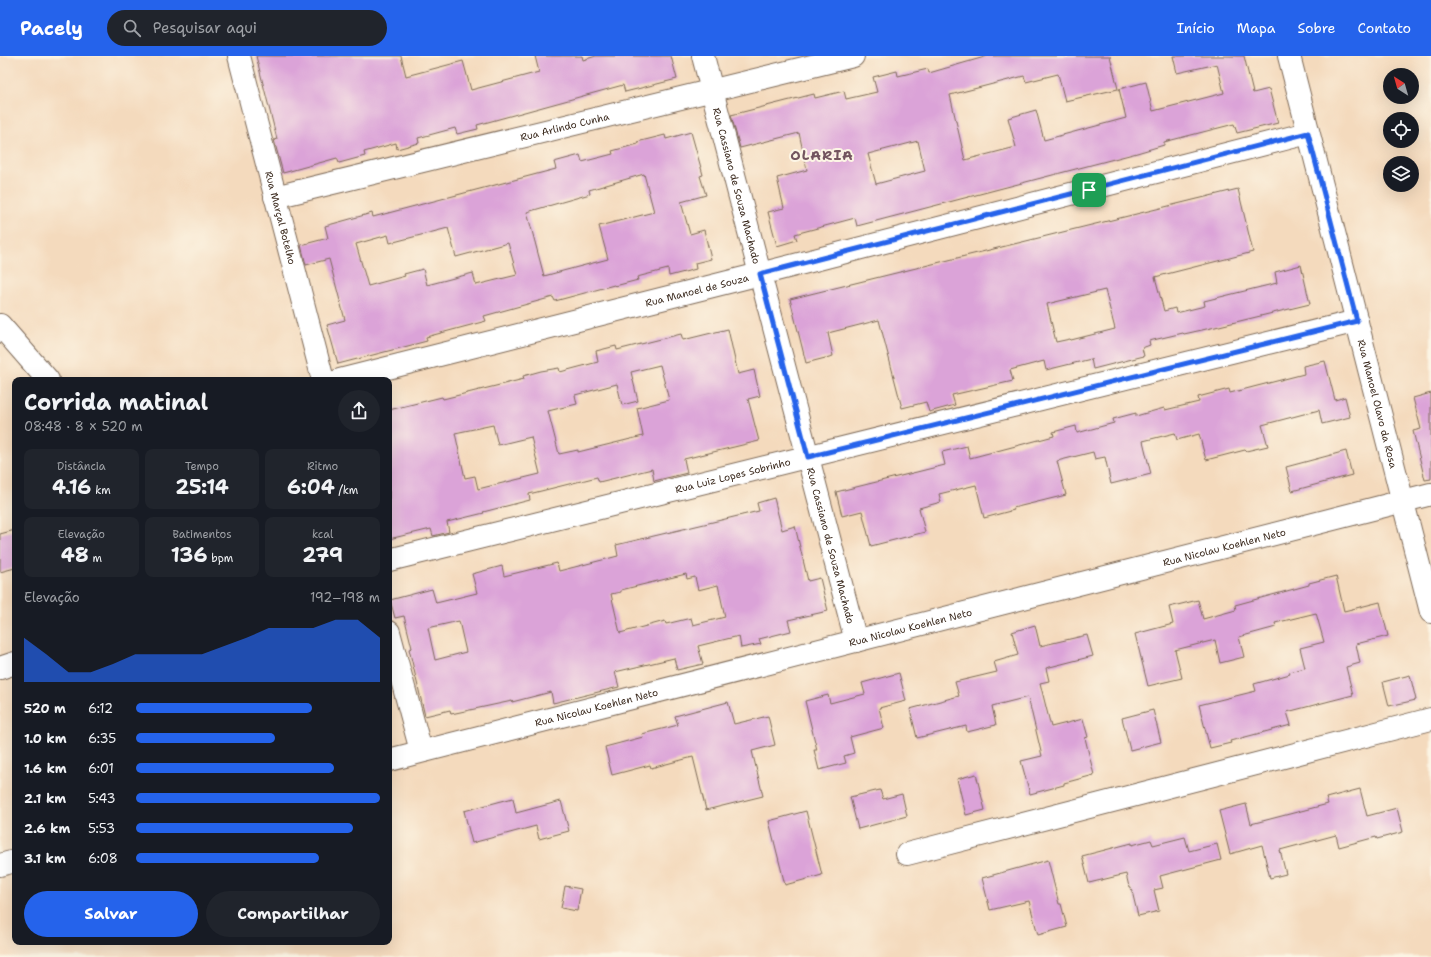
<!DOCTYPE html>
<html lang="pt">
<meta charset="utf-8">
<style>
body{margin:0;font-family:"Shantell Sans",sans-serif;background:#20242c;color:#f1f3f6;height:100vh;display:flex;flex-direction:column;font-size:15px;white-space:nowrap}
*{box-sizing:border-box;margin:0}
p{font-size:13px;color:#9ea1a6}
.icon{flex:none;width:22px;height:22px;fill:none;stroke:currentColor;stroke-width:2;stroke-linecap:round;stroke-linejoin:round}
.map{position:relative;flex:1;overflow:hidden}
.drawer{position:absolute;left:12px;top:321px;width:380px;height:568px;display:flex;flex-direction:column;background:#171b24;border-radius:8px;box-shadow:0 4px 16px #0002}
.drawer>*{flex:none}
.needle{width:26px;rotate:323deg}
.controls{position:absolute;left:1383px;top:12px;display:grid;gap:8px}
.controls a{display:grid;place-items:center;width:36px;height:36px;border-radius:50%;background:#171b24;box-shadow:0 4px 16px #0002;font-size:20px}
.pin{position:absolute;display:grid;place-items:center;width:34px;height:34px;color:#fff;margin:-17px;border-radius:8px;box-shadow:0 2px 6px #0006}
.round{display:grid;place-items:center;flex:none;width:42px;height:42px;border-radius:21px;background:#20242c}
.head{display:flex;align-items:center;justify-content:space-between;height:68px;padding:0 12px}
h1{font-size:22px;font-weight:700;line-height:30px}
.figures{display:grid;grid-template-columns:repeat(3,1fr);gap:6px;height:68px;padding:4px 12px}
.figures div{display:grid;align-content:center;border-radius:8px;background:#20242c;text-align:center}
.figures b{font-size:20px;font-weight:700}
.figures small{font-size:11px;font-weight:400}
.figures p{font-size:11px}
.chart{height:112px;padding:8px 12px}
.chart p{display:flex;justify-content:space-between}
.chart svg{width:100%;height:72px;margin-top:4px;fill:#2563eb;opacity:.7}
.button{display:flex;gap:8px;margin-top:auto;padding:8px 12px}
.button a{flex:1;height:46px;border-radius:24px;background:#2563eb;color:#fff;font-size:16px;font-weight:700;line-height:46px;text-align:center}
.button a+a{background:#20242c;color:#f1f3f6}
ul{padding:0 12px;list-style:none;font-size:13px}
li{display:grid;grid-template-columns:64px 48px 1fr;align-items:center;height:30px}
li i{height:10px;border-radius:5px;background:#2563eb}
header{display:flex;align-items:center;gap:24px;box-sizing:border-box;height:56px;padding:0 20px;background:#2563eb;color:#fff}
header strong{font-size:19px}
nav{display:flex;gap:22px;margin-inline-start:auto;font-size:14px}
.search{width:280px;height:36px;background:#20242c;display:flex;align-items:center;gap:10px;box-sizing:border-box;padding:0 14px;border-radius:22px;color:#9ea1a6;font-size:15px}
.map>svg:first-child{display:block}
</style>
<header>
<strong>Pacely</strong>
<div class="search"><svg class="icon" aria-label="search" viewBox="0 0 24 24"><circle cx="10" cy="10" r="6"/><path d="M15 15l6 6"/></svg>Pesquisar aqui</div>
<nav><a>Início</a><a>Mapa</a><a>Sobre</a><a>Contato</a></nav>
</header>
<div class="map">
<svg width="1431" height="901" viewBox="0 0 1431 901">
<rect width="100%" height="100%" fill="#fcf5e5"/>
<filter id="ink" filterUnits="userSpaceOnUse"><feTurbulence type="fractalNoise" baseFrequency=".025" numOctaves="2"/><feDisplacementMap in="SourceGraphic" scale="8" xChannelSelector="R" yChannelSelector="G"/><feConvolveMatrix kernelMatrix="1 2 1 2 8 2 1 2 1" color-interpolation-filters="sRGB"/></filter>
<filter id="wash" filterUnits="userSpaceOnUse"><feTurbulence type="fractalNoise" baseFrequency=".012" numOctaves="4" result="noise"/><feDisplacementMap in="SourceGraphic" scale="16" xChannelSelector="R" yChannelSelector="G"/><feGaussianBlur stdDeviation="0.9" result="paint"/><feColorMatrix in="noise" values="0 0 0 0 0 0 0 0 0 0 0 0 0 0 0 0 0 1.4 0 .05"/><feComposite in="paint" operator="in"/></filter>
<g filter="url(#wash)">
<rect width="100%" height="100%" fill="#f4dabd"/>
<g id="blocks">
<path fill="#dba3d8" fill-rule="evenodd" d="M 256,0 L 401,0 L 406,20 L 463,5 L 471,34 L 539,16 L 535,0 L 582,0 L 583,4 L 596,0 L 671,0 L 677,23 L 625,36 L 623,29 L 477,69 L 478,73 L 457,78 L 455,72 L 418,82 L 419,87 L 397,93 L 396,87 L 364,96 L 365,100 L 339,107 L 337,102 L 283,117 L 274,84 L 277,83 Z
M 988,0 L 1110,0 L 1118,33 L 1065,45 L 1058,18 L 1026,26 L 1024,20 L 950,39 L 965,104 L 1016,91 L 1008,62 L 1036,54 L 1044,84 L 1126,62 L 1119,33 L 1146,26 L 1153,55 L 1224,37 L 1217,8 L 1177,17 L 1173,0 L 1244,0 L 1253,37 L 1269,33 L 1278,67 L 1237,77 L 1234,68 L 1164,86 L 1164,89 L 1137,97 L 857,170 L 855,162 L 795,178 L 797,184 L 777,190 L 768,156 L 784,152 L 777,122 L 807,114 L 799,77 L 740,92 L 731,59 L 814,38 L 815,42 L 844,35 L 846,43 L 877,36 L 873,21 L 897,15 L 898,20 L 928,13 L 929,17 ZM 918,85 L 925,115 L 876,128 L 868,98 Z
M 691,76 L 703,119 L 700,120 L 706,139 L 681,146 L 690,178 L 704,174 L 711,203 L 695,207 L 696,213 L 669,220 L 668,213 L 637,221 L 638,224 L 615,230 L 614,229 L 555,245 L 553,241 L 484,260 L 486,265 L 426,281 L 427,285 L 338,308 L 327,269 L 345,264 L 329,203 L 306,209 L 301,189 L 328,182 L 325,170 L 372,157 L 373,161 L 556,113 L 554,106 L 580,99 L 582,106 L 613,98 L 612,95 L 638,88 L 637,86 L 665,79 L 666,83 ZM 644,118 L 654,156 L 599,170 L 608,203 L 544,220 L 527,156 L 590,138 L 589,134 ZM 448,172 L 456,201 L 508,187 L 517,219 L 476,229 L 473,217 L 427,229 L 423,213 L 404,218 L 405,220 L 368,230 L 356,188 L 388,179 L 390,187 Z
M 1238,133 L 1253,196 L 1155,221 L 1164,255 L 1175,252 L 1176,257 L 1205,250 L 1204,245 L 1277,227 L 1275,216 L 1301,209 L 1310,248 L 1211,272 L 1184,278 L 1183,277 L 1149,285 L 1150,289 L 1142,292 L 1144,300 L 1093,313 L 1091,303 L 1046,314 L 1044,305 L 1010,314 L 1013,325 L 952,339 L 955,349 L 929,356 L 926,346 L 902,352 L 879,264 L 828,277 L 833,300 L 806,307 L 790,243 ZM 1105,234 L 1115,273 L 1071,284 L 1070,283 L 1056,286 L 1047,248 Z
M 728,273 L 738,318 L 754,314 L 760,340 L 748,343 L 759,385 L 684,403 L 687,417 L 654,425 L 652,413 L 599,426 L 597,421 L 529,438 L 530,444 L 483,456 L 484,457 L 447,466 L 449,476 L 433,480 L 431,473 L 389,483 L 389,354 L 442,341 L 443,343 L 524,323 L 523,320 L 541,315 L 559,312 L 560,316 L 598,306 L 596,295 L 616,290 L 617,294 L 681,278 L 683,284 ZM 660,309 L 669,344 L 637,352 L 643,380 L 578,396 L 578,394 L 559,398 L 548,355 L 577,348 L 575,339 L 617,328 L 622,349 L 638,345 L 631,316 ZM 493,369 L 498,389 L 531,381 L 540,418 L 478,433 L 475,420 L 465,422 L 455,377 Z
M 1325,305 L 1335,344 L 1345,341 L 1350,361 L 1322,368 L 1319,354 L 1262,369 L 1268,390 L 1246,395 L 1245,394 L 1206,404 L 1199,378 L 1177,384 L 1175,377 L 1143,385 L 1151,418 L 1111,428 L 1105,401 L 1095,403 L 1093,396 L 1057,405 L 1066,439 L 1013,452 L 1014,454 L 984,462 L 976,429 L 939,438 L 941,446 L 919,452 L 925,476 L 871,490 L 862,455 L 842,460 L 836,436 L 945,409 L 942,396 L 967,390 L 970,402 L 1054,380 L 1053,376 L 1076,370 L 1077,377 L 1114,367 L 1113,363 L 1136,357 L 1136,360 L 1164,352 L 1165,354 L 1199,346 L 1198,341 L 1229,333 L 1230,337 L 1304,318 L 1303,310 Z
M 1431,337 L 1431,423 L 1425,424 L 1413,375 L 1421,373 L 1413,342 Z
M 1346,395 L 1352,419 L 1292,435 L 1286,411 Z
M 774,442 L 782,474 L 795,470 L 808,525 L 820,522 L 828,555 L 788,564 L 791,575 L 759,583 L 761,588 L 741,592 L 739,580 L 698,590 L 703,608 L 677,614 L 674,602 L 615,616 L 619,631 L 553,647 L 551,636 L 512,646 L 512,645 L 451,658 L 450,654 L 425,660 L 409,593 L 412,592 L 404,560 L 395,562 L 390,544 L 432,533 L 436,547 L 477,537 L 472,518 L 502,510 L 504,520 L 557,507 L 559,515 L 618,500 L 616,489 L 759,455 L 757,447 ZM 686,518 L 687,523 L 695,521 L 698,534 L 718,529 L 725,561 L 693,569 L 691,562 L 666,568 L 665,565 L 620,577 L 611,538 L 621,536 L 621,534 ZM 459,565 L 466,596 L 435,604 L 428,572 Z
M 15,474 L 15,512 L 0,516 L 0,478 Z
M 1336,520 L 1344,555 L 1380,546 L 1388,580 L 1356,588 L 1360,607 L 1346,611 L 1353,639 L 1287,656 L 1291,669 L 1230,685 L 1231,687 L 1210,692 L 1199,649 L 1256,635 L 1254,628 L 1290,618 L 1289,616 L 1305,612 L 1300,592 L 1324,586 L 1316,557 L 1275,567 L 1276,571 L 1239,581 L 1244,601 L 1220,607 L 1215,584 L 1175,594 L 1182,622 L 1148,630 L 1135,578 L 1173,568 L 1169,551 L 1198,544 L 1203,563 L 1236,554 L 1235,549 L 1309,529 L 1309,527 Z
M 1035,569 L 1040,590 L 1087,579 L 1093,600 L 1046,612 L 1049,625 L 1040,627 L 1051,671 L 1083,663 L 1088,681 L 1085,682 L 1094,719 L 1064,727 L 1064,729 L 1030,738 L 1021,705 L 1042,700 L 1028,641 L 992,650 L 996,669 L 967,676 L 966,670 L 917,682 L 910,653 L 959,640 L 955,626 L 997,616 L 994,606 L 1018,599 L 1012,576 Z
M 899,617 L 906,645 L 879,652 L 884,672 L 850,681 L 854,697 L 844,700 L 846,707 L 819,714 L 814,694 L 817,694 L 805,645 L 828,639 L 830,647 L 865,638 L 862,627 Z
M 1410,619 L 1416,644 L 1389,650 L 1383,626 Z
M 728,646 L 734,668 L 768,660 L 775,689 L 752,695 L 763,740 L 706,754 L 693,701 L 651,712 L 650,709 L 612,719 L 605,691 L 643,681 L 642,678 L 678,669 L 675,660 Z
M 1153,654 L 1161,686 L 1130,694 L 1122,662 Z
M 976,718 L 985,754 L 966,759 L 957,723 Z
M 1360,733 L 1367,760 L 1397,752 L 1403,776 L 1377,783 L 1376,781 L 1339,791 L 1336,779 L 1280,794 L 1286,818 L 1270,822 L 1262,789 L 1230,798 L 1219,755 L 1246,748 L 1251,768 L 1328,748 L 1326,742 Z
M 880,734 L 883,743 L 902,738 L 907,760 L 858,773 L 850,741 Z
M 513,742 L 516,757 L 561,745 L 569,775 L 539,783 L 536,770 L 472,787 L 464,755 Z
M 806,755 L 822,819 L 785,829 L 769,765 Z
M 1185,781 L 1189,795 L 1217,788 L 1221,804 L 1160,820 L 1163,832 L 1154,834 L 1159,855 L 1138,860 L 1131,831 L 1129,831 L 1126,818 L 1089,827 L 1082,800 L 1132,787 L 1132,789 L 1151,784 L 1153,789 Z
M 1048,804 L 1059,848 L 1061,848 L 1067,871 L 1038,879 L 1029,845 L 990,854 L 982,822 Z
M 565,830 L 581,833 L 577,855 L 561,852 Z"/>
</g>
</g>
<g filter="url(#ink)">
<use href="#blocks" fill-opacity="0" stroke="#7c6856" stroke-width="1"/>
<g fill="none" stroke-linecap="round" stroke-linejoin="round">
<defs>
<g id="minor">
<path id="s1" d="M 239,0 L 323,324"/>
<path id="s2" d="M 703,0 L 856,585"/>
<path id="s3" d="M 1289,0 L 1431,556"/>
<path id="s4" d="M 275,141 L 853,0"/>
<path d="M 0,269 L 48,324"/>
<path id="s5" d="M 340,324 L 760,218 L 1308,77"/>
<path id="s6" d="M 389,504 L 1357,265"/>
<path d="M 389,576 L 421,695"/>
<path d="M 0,612 L 15,607"/>
<path d="M 907,798 L 1431,663"/>
</g>
<g id="major">
<path id="s7" d="M 389,704 L 1431,438"/>
<path d="M 0,809 L 15,805"/>
</g>
</defs>
<use href="#minor" stroke="#7c6856" stroke-width="24"/>
<use href="#major" stroke="#7c6856" stroke-width="24"/>
<use href="#minor" stroke="#fff" stroke-width="22"/>
<use href="#major" stroke="#fff" stroke-width="22"/>
</g>
</g>
<g fill="none" stroke-linecap="round" stroke-linejoin="round" filter="url(#ink)">
<defs>
<path id="route" d="M 1308,77 L 1357,265 L 808,401 L 760,218 Z"/>
</defs>
<use href="#route" stroke="#fff" stroke-width="8"/>
<use href="#route" stroke="#2563eb" stroke-width="5"/>
</g>
<g text-anchor="middle" stroke-width="4" stroke-linejoin="round" paint-order="stroke">
<g font-size="10" fill="#3b2a1e" stroke="#fcf5e5">
<text dy="4" stroke="none"><textPath href="#s4" startOffset="298">Rua Arlindo Cunha</textPath></text>
<text dy="4" stroke="none"><textPath href="#s2" startOffset="134">Rua Cassiano de Souza Machado</textPath></text>
<text dy="4" stroke="none"><textPath href="#s1" startOffset="167">Rua Marçal Botelho</textPath></text>
<text dy="4" stroke="none"><textPath href="#s5" startOffset="368">Rua Manoel de Souza</textPath></text>
<text dy="4" stroke="none"><textPath href="#s3" startOffset="359">Rua Manoel Olavo da Rosa</textPath></text>
<text dy="4" stroke="none"><textPath href="#s6" startOffset="354">Rua Luiz Lopes Sobrinho</textPath></text>
<text dy="4" stroke="none"><textPath href="#s2" startOffset="506">Rua Cassiano de Souza Machado</textPath></text>
<text dy="4" stroke="none"><textPath href="#s7" startOffset="862">Rua Nicolau Koehlen Neto</textPath></text>
<text dy="4" stroke="none"><textPath href="#s7" startOffset="538">Rua Nicolau Koehlen Neto</textPath></text>
<text dy="4" stroke="none"><textPath href="#s7" startOffset="214">Rua Nicolau Koehlen Neto</textPath></text>
</g>
<g font-size="14" font-weight="bold" letter-spacing="1" fill="#73545f" stroke="#fcf5e5">
<text x="822" y="104">OLARIA</text>
</g>
</g>
</svg>
<div class="controls">
<a><svg class="needle" viewBox="-14 -14 28 28"><path d="M0-13l5 13h-10z" fill="#e53935"/><path d="M0 13l5-13h-10z" fill="#9ea1a6"/></svg></a>
<a><svg class="icon" aria-label="locate" viewBox="0 0 24 24"><circle cx="12" cy="12" r="6"/><path d="M12 2v4M12 18v4M2 12h4M18 12h4"/></svg></a>
<a><svg class="icon" aria-label="layers" viewBox="0 0 24 24"><path d="M12 4l9 5-9 5-9-5zM3 14l9 5 9-5"/></svg></a>
</div>
<div class="pin" style="left:1089px;top:134px;background:#1e9e55"><svg class="icon" aria-label="arrive" viewBox="0 0 24 24"><path d="M6 21V4h12l-3 4 3 4H6"/></svg></div>
<section class="drawer">
<div class="head"><div><h1>Corrida matinal</h1><p>08:48 · 8 × 520 m</p></div><a class="round"><svg class="icon" aria-label="share" viewBox="0 0 24 24"><path d="M12 15V3M7 8l5-5 5 5M5 13v7h14v-7"/></svg></a></div>
<div class="figures">
<div><p>Distância</p><b>4.16<small> km</small></b></div>
<div><p>Tempo</p><b>25:14</b></div>
<div><p>Ritmo</p><b>6:04<small> /km</small></b></div>
</div>
<div class="figures">
<div><p>Elevação</p><b>48<small> m</small></b></div>
<div><p>Batimentos</p><b>136<small> bpm</small></b></div>
<div><p>kcal</p><b>279</b></div>
</div>
<div class="chart"><p><span>Elevação</span>192–198 m</p>
<svg viewBox="0 0 160 44" preserveAspectRatio="none"><path d="M0 44V17L10 27L20 38L30 38L40 33L50 27L60 27L70 27L80 27L90 22L100 17L110 11L120 11L130 11L140 6L150 6L160 17V44z"/></svg>
</div>
<ul>
<li><b>520 m</b>6:12<i style="width:72%"></i></li>
<li><b>1.0 km</b>6:35<i style="width:57%"></i></li>
<li><b>1.6 km</b>6:01<i style="width:81%"></i></li>
<li><b>2.1 km</b>5:43<i style="width:100%"></i></li>
<li><b>2.6 km</b>5:53<i style="width:89%"></i></li>
<li><b>3.1 km</b>6:08<i style="width:75%"></i></li>
</ul>
<div class="button"><a>Salvar</a><a>Compartilhar</a></div>
</section>
</div>
